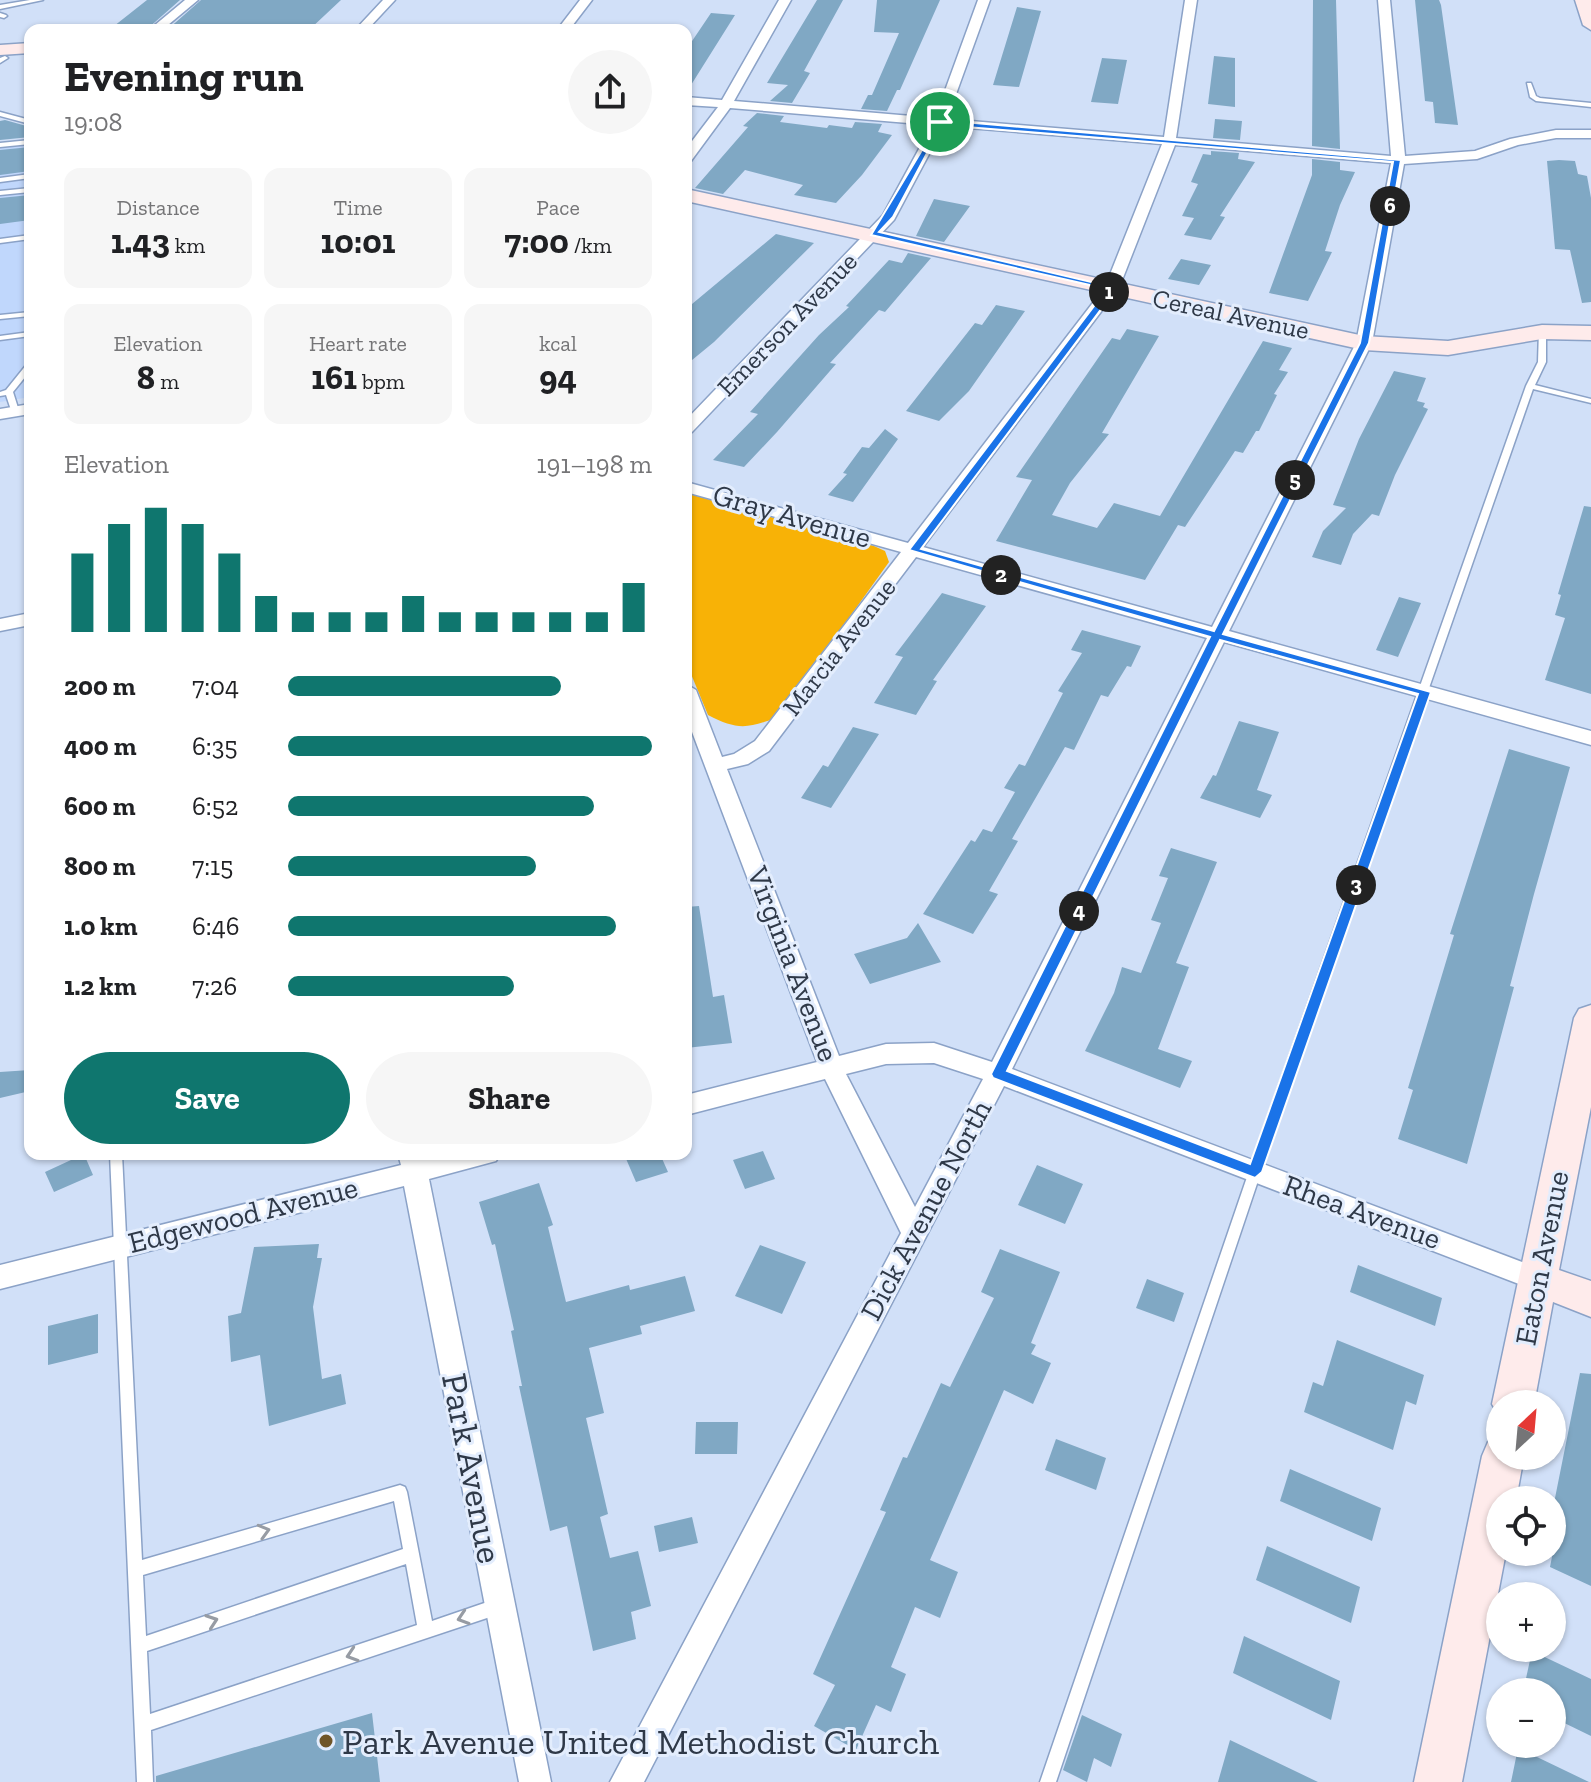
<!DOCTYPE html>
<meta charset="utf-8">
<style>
body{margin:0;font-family:"Zilla Slab",serif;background:#f6f6f6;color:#202124;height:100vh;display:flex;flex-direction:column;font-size:30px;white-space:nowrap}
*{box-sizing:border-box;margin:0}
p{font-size:26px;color:#757577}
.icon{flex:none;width:44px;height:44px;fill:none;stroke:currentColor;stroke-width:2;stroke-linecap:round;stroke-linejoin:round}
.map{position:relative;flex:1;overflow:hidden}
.panel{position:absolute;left:24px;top:24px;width:668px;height:1136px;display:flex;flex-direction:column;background:#fff;border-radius:16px;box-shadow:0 2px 6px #0004}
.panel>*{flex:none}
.needle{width:52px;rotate:26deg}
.controls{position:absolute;left:1486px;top:1390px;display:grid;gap:16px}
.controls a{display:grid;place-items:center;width:80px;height:80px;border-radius:50%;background:#fff;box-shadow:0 2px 6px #0004;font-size:40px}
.pin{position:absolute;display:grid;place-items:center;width:68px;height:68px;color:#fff;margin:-34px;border:4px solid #fff;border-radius:50%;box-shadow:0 2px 8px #0007}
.km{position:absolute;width:40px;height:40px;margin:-20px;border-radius:50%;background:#222;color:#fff;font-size:22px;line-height:40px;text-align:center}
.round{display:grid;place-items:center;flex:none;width:84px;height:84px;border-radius:42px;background:#f6f6f6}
.headline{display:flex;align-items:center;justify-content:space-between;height:136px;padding:0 40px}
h1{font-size:44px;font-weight:700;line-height:60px}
.figures{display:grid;grid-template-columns:repeat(3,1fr);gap:12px;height:136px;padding:8px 40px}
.figures div{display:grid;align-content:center;border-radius:16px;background:#f6f6f6;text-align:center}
.figures b{font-size:34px;font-weight:700}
.figures small{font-size:22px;font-weight:400}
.figures p{font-size:22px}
.chart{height:224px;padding:16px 40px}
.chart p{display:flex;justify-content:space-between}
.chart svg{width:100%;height:144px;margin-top:8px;stroke:#0f766e;stroke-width:6}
.button{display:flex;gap:16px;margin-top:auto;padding:16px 40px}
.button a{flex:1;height:92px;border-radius:48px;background:#0f766e;color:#fff;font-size:32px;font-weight:700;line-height:92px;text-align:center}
.button a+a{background:#f6f6f6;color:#202124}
ul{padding:0 40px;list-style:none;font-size:26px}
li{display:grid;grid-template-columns:128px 96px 1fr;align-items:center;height:60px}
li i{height:20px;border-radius:10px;background:#0f766e}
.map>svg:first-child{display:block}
</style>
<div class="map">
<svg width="1591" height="1782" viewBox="0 0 1591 1782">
<rect width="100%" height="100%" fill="#d1e0f8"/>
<path fill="#c0d7fc" d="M 30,139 L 30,397 L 0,402 L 0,143 Z"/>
<path fill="#f8b206" d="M 686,493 L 874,546 L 885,551 L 889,562 L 778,717 C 747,729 737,730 708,715 L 686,662 Z"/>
<path fill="#80a8c4" d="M 147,0 L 180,0 L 146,30 L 109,30 Z
M 201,0 L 341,0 L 309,30 L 167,30 Z
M 817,0 L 843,0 L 804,71 L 810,73 L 792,103 L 770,101 L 788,85 L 767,83 Z
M 877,0 L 940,0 L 900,90 L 897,90 L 887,111 L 861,109 L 868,95 L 872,95 L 899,33 L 874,32 Z
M 1313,0 L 1336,0 L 1340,149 L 1312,146 Z
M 1415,0 L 1439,0 L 1441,5 L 1458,125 L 1435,123 L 1433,102 L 1425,101 Z
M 1017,7 L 1041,11 L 1019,87 L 993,85 Z
M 711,13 L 735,15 L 686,93 L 686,50 Z
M 1214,56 L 1235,58 L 1235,107 L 1208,104 Z
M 1102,58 L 1127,60 L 1118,104 L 1091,102 Z
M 757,113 L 784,116 L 780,122 L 827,128 L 829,125 L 852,128 L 855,122 L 882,124 L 878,132 L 892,135 L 862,175 L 836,203 L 794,195 L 803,185 L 745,170 L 723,194 L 695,188 L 748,127 L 743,126 Z
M 1215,119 L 1242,121 L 1240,140 L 1213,138 Z
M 5,120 L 30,127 L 30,137 L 0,140 L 0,121 Z
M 30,147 L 30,171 L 0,175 L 0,150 Z
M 1211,151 L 1239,153 L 1238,159 L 1255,162 L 1220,216 L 1225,217 L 1211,240 L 1184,235 L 1194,218 L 1182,216 L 1198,184 L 1191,182 L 1203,154 L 1211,155 Z
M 1312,159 L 1340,162 L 1340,170 L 1355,172 L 1340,205 L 1325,251 L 1332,252 L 1308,301 L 1269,293 L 1312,175 Z
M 1559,160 L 1575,161 L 1578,174 L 1587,176 L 1591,198 L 1591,302 L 1582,303 L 1570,250 L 1555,249 L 1547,161 Z
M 30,195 L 30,220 L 0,224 L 0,198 Z
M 934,199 L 970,206 L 944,242 L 916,236 Z
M 776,234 L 814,243 L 714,342 L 686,365 L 686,309 Z
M 908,253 L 931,258 L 885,312 L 879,310 L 830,363 L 836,364 L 777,432 L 744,467 L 713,460 L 758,414 L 750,412 L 819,335 L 849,307 L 846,306 L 889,260 L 902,263 Z
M 1181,259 L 1211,265 L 1199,285 L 1168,279 Z
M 996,305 L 1025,311 L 969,391 L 939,421 L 906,411 L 975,323 L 982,325 Z
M 1127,329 L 1159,336 L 1102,433 L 1109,434 L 1070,483 L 1052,515 L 1097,528 L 1114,503 L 1160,516 L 1263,341 L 1292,348 L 1279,370 L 1288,372 L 1274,394 L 1277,395 L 1259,431 L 1256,431 L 1243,453 L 1235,451 L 1185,527 L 1178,525 L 1145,580 L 996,541 L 1032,480 L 1016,477 L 1112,338 L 1120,340 Z
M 1394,371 L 1426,378 L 1417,401 L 1425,403 L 1423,407 L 1428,409 L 1395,475 L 1379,516 L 1372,514 L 1353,534 L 1341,565 L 1312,557 L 1323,531 L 1346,508 L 1333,505 L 1359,439 Z
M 885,429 L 898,439 L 853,502 L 828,495 L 847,474 L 843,473 L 862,447 L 869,448 Z
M 1584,506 L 1591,507 L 1591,694 L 1545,680 L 1565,618 L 1555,615 L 1561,595 L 1558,594 Z
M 942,593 L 986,606 L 933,680 L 937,681 L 916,715 L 874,703 L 903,657 L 895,655 Z
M 1399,597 L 1421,603 L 1398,657 L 1376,650 Z
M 1082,630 L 1141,646 L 1131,667 L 1127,666 L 1108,697 L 1101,695 L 1074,750 L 1065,747 L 1012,839 L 1018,841 L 989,891 L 998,894 L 973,934 L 923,914 L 971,840 L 975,842 L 983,829 L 992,832 L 1015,792 L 1004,788 L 1019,764 L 1025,766 L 1063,693 L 1058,691 L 1082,653 L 1071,650 Z
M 1239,721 L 1279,732 L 1257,790 L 1272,795 L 1260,818 L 1200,798 L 1213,775 L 1216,776 Z
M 853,727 L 879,734 L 831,808 L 801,798 L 823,765 L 828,767 Z
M 1509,749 L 1570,767 L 1534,894 L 1510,986 L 1514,987 L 1467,1164 L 1398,1139 L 1413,1090 L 1408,1088 L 1454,935 L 1450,934 Z
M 1171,848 L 1217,862 L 1176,963 L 1189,967 L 1158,1049 L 1192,1061 L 1180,1088 L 1085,1051 L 1114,993 L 1122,967 L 1141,973 L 1161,923 L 1151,920 L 1168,878 L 1159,876 Z
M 699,906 L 713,997 L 724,995 L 732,1043 L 686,1048 L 686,907 Z
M 918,923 L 941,962 L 870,984 L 854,954 L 907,938 Z
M 30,1070 L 30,1091 L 0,1098 L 0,1072 Z
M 763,1151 L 775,1179 L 745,1189 L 733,1160 Z
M 84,1154 L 93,1175 L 54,1192 L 45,1172 Z
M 624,1154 L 660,1154 L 668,1172 L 636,1182 Z
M 1037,1165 L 1083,1184 L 1065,1224 L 1018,1205 Z
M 539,1183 L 553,1225 L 548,1227 L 566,1302 L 629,1285 L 630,1290 L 685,1276 L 695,1311 L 640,1326 L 642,1334 L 589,1348 L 604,1413 L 586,1418 L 608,1514 L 600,1517 L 610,1558 L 638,1551 L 651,1606 L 631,1612 L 636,1639 L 593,1651 L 567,1526 L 550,1531 L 519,1386 L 522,1386 L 511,1331 L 514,1330 L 495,1244 L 492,1245 L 479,1202 Z
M 319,1244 L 317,1258 L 322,1258 L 313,1307 L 322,1379 L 341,1374 L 346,1404 L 269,1426 L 260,1355 L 231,1362 L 228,1316 L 241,1313 L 254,1247 Z
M 760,1245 L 806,1262 L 782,1314 L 735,1296 Z
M 1000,1249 L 1060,1272 L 1031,1343 L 1036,1345 L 1031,1354 L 1051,1363 L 1033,1404 L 1004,1390 L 930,1560 L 958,1572 L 940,1618 L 915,1607 L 891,1667 L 906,1674 L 891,1712 L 876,1705 L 856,1750 L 814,1726 L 835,1685 L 813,1674 L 886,1512 L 880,1510 L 903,1457 L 907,1458 L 941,1383 L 950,1387 L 994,1298 L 981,1292 Z
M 1358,1265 L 1442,1298 L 1435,1326 L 1350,1292 Z
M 1147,1279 L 1184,1293 L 1174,1322 L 1136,1308 Z
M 98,1314 L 98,1353 L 48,1365 L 48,1326 Z
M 1337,1340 L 1424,1375 L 1416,1405 L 1406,1401 L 1393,1450 L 1304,1412 L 1313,1382 L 1323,1386 Z
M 1580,1373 L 1591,1374 L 1591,1586 L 1550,1567 L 1561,1511 L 1553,1508 Z
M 696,1422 L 738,1422 L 737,1454 L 695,1454 Z
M 1056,1439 L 1106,1458 L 1096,1490 L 1045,1470 Z
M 1290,1469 L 1381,1508 L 1372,1541 L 1280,1501 Z
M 692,1517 L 698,1543 L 659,1552 L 654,1526 Z
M 1267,1546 L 1360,1587 L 1351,1623 L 1256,1580 Z
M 1244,1636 L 1340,1681 L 1331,1720 L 1233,1673 Z
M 1532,1651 L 1591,1679 L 1591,1736 L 1552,1717 L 1552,1692 L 1523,1692 Z
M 372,1713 L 380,1782 L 156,1782 L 156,1776 Z
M 1082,1715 L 1122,1734 L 1111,1767 L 1094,1758 L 1087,1782 L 1063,1770 Z
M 1230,1740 L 1318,1782 L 1218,1782 Z
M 1518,1748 L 1589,1782 L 1511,1782 Z"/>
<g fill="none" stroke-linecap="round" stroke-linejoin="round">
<defs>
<path id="lane" d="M 30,0 L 43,0 L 0,9 L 0,5 Z
M 0,13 L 6,15 L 7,16 L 4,18 L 0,17 Z
M 5,56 L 8,58 L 0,63 L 0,58 Z
M 1527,83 L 1531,83 L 1536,96 L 1540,98 L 1591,103 L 1591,107 L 1536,101 L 1530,97 Z
M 0,112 L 30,120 L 30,124 L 0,116 Z
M 30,140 L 30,144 L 0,147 L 0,143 Z
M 30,174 L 30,178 L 0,182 L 0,178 Z
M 30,188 L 30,192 L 0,195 L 0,191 Z
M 30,235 L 30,239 L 0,243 L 0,239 Z
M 30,312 L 30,316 L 0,319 L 0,315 Z
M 1539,330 L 1546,332 L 1546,362 L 1535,385 L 1591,399 L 1591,403 L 1533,389 L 1270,1145 L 1056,1782 L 1040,1782 L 1258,1145 L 1526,386 L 1538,362 Z
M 30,332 L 30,336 L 0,340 L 0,336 Z
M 27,364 L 30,364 L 30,371 L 13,392 L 19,411 L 18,413 L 12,413 L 6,395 L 0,396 L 0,392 L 6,390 Z
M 110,1154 L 122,1154 L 142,1560 L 400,1485 L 405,1487 L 407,1492 L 432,1621 L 499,1598 L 504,1601 L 507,1606 L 504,1611 L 499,1614 L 151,1730 L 153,1782 L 137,1782 ZM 394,1501 L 403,1549 L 146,1636 L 143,1575 ZM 406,1564 L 417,1625 L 150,1714 L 147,1651 Z"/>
<path id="street" d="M 185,0 L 198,0 L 162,30 L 149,30 Z
M 383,0 L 395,0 L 367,30 L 355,30 Z
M 580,0 L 592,0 L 569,30 L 557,30 Z
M 779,0 L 791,0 L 734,101 L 935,118 L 978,0 L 990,0 L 947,119 L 1164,137 L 1185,0 L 1197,0 L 1176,138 L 1391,156 L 1378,0 L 1390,0 L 1405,156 L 1475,151 L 1510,139 L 1556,130 L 1591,130 L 1591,138 L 1556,138 L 1518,145 L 1477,159 L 1404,164 L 1372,343 L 1229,631 L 1591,731 L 1591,745 L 1224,642 L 1012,1069 L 1546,1271 L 1550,1279 L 1546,1287 L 1537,1291 L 1004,1086 L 644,1782 L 610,1782 L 901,1233 L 825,1079 L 686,1115 L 686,1095 L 817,1062 L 686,716 L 686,684 L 696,690 L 722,757 L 734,754 L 755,741 L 901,552 L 686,492 L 686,482 L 908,543 L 1105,287 L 1162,144 L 944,126 L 894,220 L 692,432 L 686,434 L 686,420 L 883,215 L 932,125 L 730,108 L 691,161 L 686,162 L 686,149 L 718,107 L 686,105 L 686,97 L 722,100 ZM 1175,145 L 1391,163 L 1356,343 L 1212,627 L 923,547 L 1119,288 ZM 916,557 L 1207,638 L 992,1062 L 934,1043 L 886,1044 L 839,1056 L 727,769 L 748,764 L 769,751 ZM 934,1063 L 983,1079 L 915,1207 L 846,1074 L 886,1064 Z
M 30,404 L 30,414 L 0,419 L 0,409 Z
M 30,613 L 30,625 L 0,631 L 0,619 Z
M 398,1154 L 424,1154 L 425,1159 L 445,1154 L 500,1154 L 496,1161 L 429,1179 L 551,1782 L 519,1782 L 404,1186 L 0,1289 L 0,1265 L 401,1165 Z"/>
<path id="secondary" d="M 1575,0 L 1591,0 L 1591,30 L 1583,25 Z
M 30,43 L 30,53 L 0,55 L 0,45 Z
M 686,189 L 1364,336 L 1448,341 L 1542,325 L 1591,326 L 1591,340 L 1542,339 L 1448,355 L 1364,350 L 686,201 Z
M 1591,1005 L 1591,1107 L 1559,1270 L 1591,1281 L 1591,1317 L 1553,1302 L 1534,1404 L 1500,1404 L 1500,1418 L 1492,1404 L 1574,1018 L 1579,1009 Z
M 1500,1437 L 1500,1456 L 1524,1456 L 1516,1500 L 1500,1500 L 1500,1552 L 1506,1552 L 1462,1782 L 1414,1782 L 1482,1456 L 1488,1442 Z"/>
</defs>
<use href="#lane" stroke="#8ba2c7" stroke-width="3"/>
<use href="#street" stroke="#8ba2c7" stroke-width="3"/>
<use href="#secondary" stroke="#8ba2c7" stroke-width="3"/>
<use href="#lane" fill="#fff" fill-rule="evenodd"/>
<use href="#street" fill="#fff" fill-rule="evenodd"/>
<use href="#secondary" fill="#feebeb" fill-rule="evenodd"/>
</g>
<defs><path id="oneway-chevron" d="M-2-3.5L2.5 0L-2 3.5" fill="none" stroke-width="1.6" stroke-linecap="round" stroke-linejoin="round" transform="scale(2)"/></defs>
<g stroke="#979ca4">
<use href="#oneway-chevron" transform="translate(264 1531) rotate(-16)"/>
<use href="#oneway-chevron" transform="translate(463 1618) rotate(162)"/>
<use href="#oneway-chevron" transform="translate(212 1621) rotate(-19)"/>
<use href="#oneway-chevron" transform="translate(352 1655) rotate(162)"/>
</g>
<path fill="#1a73e8" stroke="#fff" stroke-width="2" fill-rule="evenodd" d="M 940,120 L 1401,160 L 1369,343 L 1223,634 L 1431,692 L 1262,1172 L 1255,1178 L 993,1078 L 991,1074 L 1210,637 L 909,550 L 1107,289 L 871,235 ZM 942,125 L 1393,162 L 1360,343 L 1214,631 L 921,549 L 1117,288 L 879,232 L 893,217 ZM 1220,640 L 1418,694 L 1250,1164 L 1007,1071 Z"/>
<circle fill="#705628" stroke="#e3edfd" stroke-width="3" cx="326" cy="1741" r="8"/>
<g text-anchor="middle" stroke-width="6" stroke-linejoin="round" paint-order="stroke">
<g font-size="26" fill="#2f3948" stroke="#e3edfd">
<text transform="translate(1231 314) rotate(12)" y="9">Cereal Avenue</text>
<text transform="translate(787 324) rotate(-46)" y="9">Emerson Avenue</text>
<text transform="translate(839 647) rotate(-52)" y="9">Marcia Avenue</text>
</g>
<g font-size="30" fill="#2f3948" stroke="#e3edfd">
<text transform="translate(792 516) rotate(16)" y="10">Gray Avenue</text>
<text transform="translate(793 964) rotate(69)" y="10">Virginia Avenue</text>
<text transform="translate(926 1210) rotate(-62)" y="10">Dick Avenue North</text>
<text transform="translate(1362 1212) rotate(20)" y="10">Rhea Avenue</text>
<text transform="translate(243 1215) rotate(-14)" y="10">Edgewood Avenue</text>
<text transform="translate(1542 1258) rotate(-79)" y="10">Eaton Avenue</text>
</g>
<g font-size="36" fill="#2f3948" stroke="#e3edfd">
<text transform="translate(473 1468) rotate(79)" y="13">Park Avenue</text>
</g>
<g font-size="36" fill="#2f3948" stroke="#e3edfd" text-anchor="start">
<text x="342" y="1754">Park Avenue United Methodist Church</text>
</g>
</g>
</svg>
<div class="controls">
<a><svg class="needle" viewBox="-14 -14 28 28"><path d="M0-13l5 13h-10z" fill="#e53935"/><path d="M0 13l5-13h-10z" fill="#757577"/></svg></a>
<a><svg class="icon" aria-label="locate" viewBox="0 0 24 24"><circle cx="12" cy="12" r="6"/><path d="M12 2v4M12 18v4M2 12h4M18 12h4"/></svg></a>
<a>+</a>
<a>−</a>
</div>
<div class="pin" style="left:940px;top:122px;background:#1e9e55"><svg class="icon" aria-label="arrive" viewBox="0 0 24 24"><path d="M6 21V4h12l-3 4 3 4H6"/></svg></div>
<b class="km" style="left:1109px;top:292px">1</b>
<b class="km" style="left:1001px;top:575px">2</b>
<b class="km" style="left:1356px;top:885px">3</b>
<b class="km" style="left:1079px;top:911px">4</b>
<b class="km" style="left:1295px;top:480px">5</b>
<b class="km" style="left:1390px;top:206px">6</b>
<section class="panel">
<div class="headline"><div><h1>Evening run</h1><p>19:08</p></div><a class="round"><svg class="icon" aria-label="share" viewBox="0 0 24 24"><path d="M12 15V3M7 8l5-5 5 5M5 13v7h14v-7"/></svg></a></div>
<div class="figures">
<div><p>Distance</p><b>1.43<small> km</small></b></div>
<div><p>Time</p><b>10:01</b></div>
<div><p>Pace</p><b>7:00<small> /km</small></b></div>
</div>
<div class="figures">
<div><p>Elevation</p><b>8<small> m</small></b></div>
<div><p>Heart rate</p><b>161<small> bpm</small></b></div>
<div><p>kcal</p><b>94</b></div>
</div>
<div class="chart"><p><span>Elevation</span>191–198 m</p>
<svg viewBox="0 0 160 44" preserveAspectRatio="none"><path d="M5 44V20M15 44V11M25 44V6M35 44V11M45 44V20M55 44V33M65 44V38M75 44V38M85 44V38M95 44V33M105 44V38M115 44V38M125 44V38M135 44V38M145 44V38M155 44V29"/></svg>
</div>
<ul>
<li><b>200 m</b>7:04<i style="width:75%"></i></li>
<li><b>400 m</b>6:35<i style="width:100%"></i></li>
<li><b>600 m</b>6:52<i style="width:84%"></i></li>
<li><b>800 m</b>7:15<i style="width:68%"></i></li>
<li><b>1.0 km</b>6:46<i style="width:90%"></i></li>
<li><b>1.2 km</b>7:26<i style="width:62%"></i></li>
</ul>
<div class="button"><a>Save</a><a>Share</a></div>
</section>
</div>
